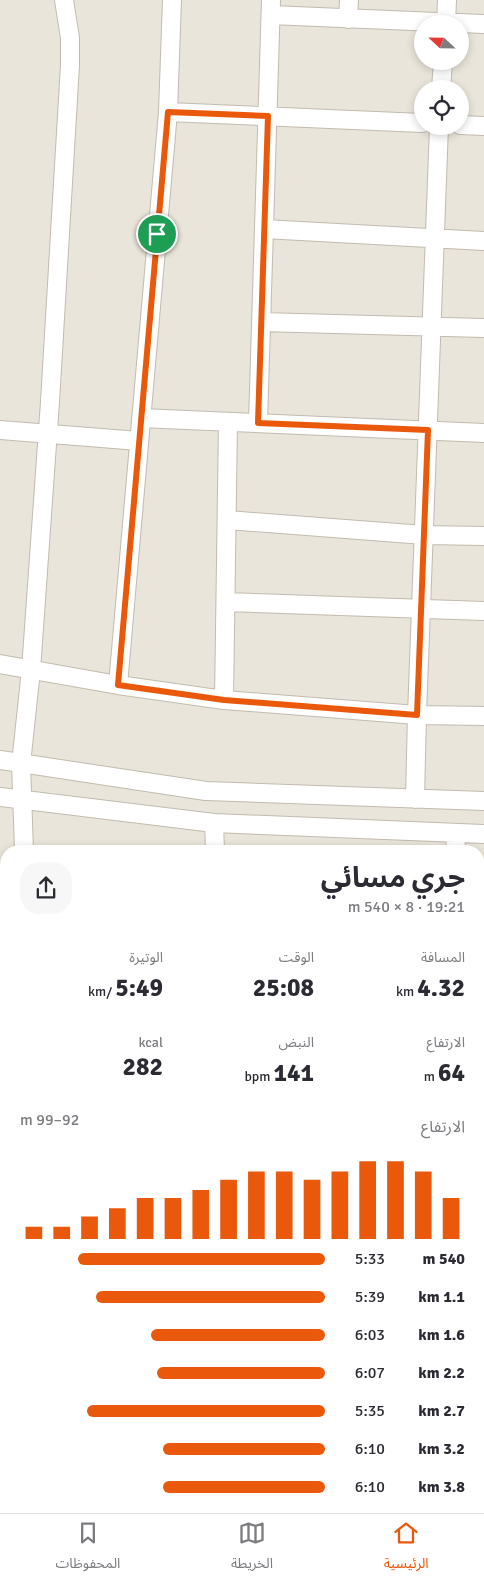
<!DOCTYPE html>
<html lang="ar">
<meta charset="utf-8">
<style>
body{margin:0;font-family:Signika,"Noto Sans Arabic",sans-serif;background:#f7f7f7;color:#2b2b33;direction:rtl;height:100vh;display:flex;flex-direction:column;font-size:19px;white-space:nowrap}
*{box-sizing:border-box;margin:0}
p{font-size:16px;color:#7c7c81}
.icon{flex:none;width:28px;height:28px;fill:none;stroke:currentColor;stroke-width:2;stroke-linecap:round;stroke-linejoin:round}
.map{position:relative;flex:1;overflow:hidden;direction:ltr}
.sheet{position:absolute;left:0px;top:845px;width:485px;height:669px;display:flex;flex-direction:column;background:#fff;border-radius:20px 20px 0 0;box-shadow:0 2px 8px #0003;direction:rtl}
.sheet>*{flex:none}
.needle{width:32px;rotate:292deg}
.tools{position:absolute;left:414px;top:15px;display:grid;gap:10px}
.tools a{display:grid;place-items:center;width:55px;height:55px;border-radius:50%;background:#fff;box-shadow:0 2px 8px #0003;font-size:25px}
.pin{position:absolute;display:grid;place-items:center;width:42px;height:42px;color:#fff;margin:-21px;border:2px solid #fff;border-radius:50%;box-shadow:0 1px 5px #0007}
.round{display:grid;place-items:center;flex:none;width:52px;height:52px;border-radius:20px;background:#f7f7f7}
.summary{display:flex;align-items:center;justify-content:space-between;height:85px;padding:0 20px}
h1{font-size:28px;font-weight:700;line-height:38px}
.figures{display:grid;grid-template-columns:repeat(3,1fr);gap:8px;height:85px;padding:5px 20px}
.figures div{display:grid;align-content:center}
.figures b{font-size:25px;font-weight:700}
.figures small{font-size:14px;font-weight:400}
.figures p{font-size:14px}
.chart{height:140px;padding:10px 20px}
.chart p{display:flex;justify-content:space-between}
.chart svg{width:100%;height:90px;margin-top:5px;stroke:#ea580c;stroke-width:6}
ul{padding:0 20px;list-style:none;font-size:16px}
li{display:grid;grid-template-columns:80px 60px 1fr;align-items:center;height:38px}
li i{height:12px;border-radius:6px;background:#ea580c}
.menu{display:flex;justify-content:space-around;align-items:center;height:70px;border-top:1px solid #e1e1e2;background:#fff;font-size:14px;color:#7c7c81}
.menu a{display:grid;justify-items:center;gap:2px}
.menu .current{color:#ea580c}
.map>svg:first-child{display:block}
</style>
<div class="map">
<svg width="484" height="1513" viewBox="0 0 484 1513">
<rect width="100%" height="100%" fill="#f6f3ec"/>
<path fill="#eae5da" fill-rule="evenodd" d="M 0,0 L 484,0 L 484,1513 L 0,1513 ZM 422,24 L 460,24 L 460,61 L 422,61 ZM 422,89 L 460,89 L 460,126 L 422,126 ZM 6,851 L 479,851 L 479,1508 L 6,1508 Z"/>
<g fill="none" stroke-linecap="round" stroke-linejoin="round">
<defs>
<path id="minor" d="M 271,15 L 484,24
M 348,19 L 349,0
M 446,24 L 447,0
M 441,89 L 443,61
M 168,112 L 422,123
M 460,125 L 484,126
M 264,229 L 484,241
M 261,322 L 484,328
M 141,418 L 484,433
M 258,423 L 271,0
M 0,430 L 139,441
M 227,520 L 424,535 L 484,536
M 227,602 L 484,611
M 0,664 L 118,685 L 224,700 L 417,715 L 484,716
M 118,685 L 168,112 L 172,0
M 224,700 L 228,422
M 0,760 L 206,791 L 484,801
M 0,797 L 214,823 L 484,834
M 415,799 L 417,715 L 439,126
M 214,823 L 215,851
M 455,834 L 456,851
M 24,851 L 21,764 L 31,670 L 50,402 L 70,65 L 70,38 L 64,0
M 479,1234 L 484,1353
M 55,1508 L 55,1513
M 241,1508 L 242,1513"/>
</defs>
<use href="#minor" stroke="#c2bbae" stroke-width="20"/>
<use href="#minor" stroke="#fff" stroke-width="18"/>
</g>
<g fill="none" stroke-linecap="round" stroke-linejoin="round">
<defs>
<path id="route" d="M 168,112 L 268,116 L 258,423 L 428,430 L 417,715 L 224,700 L 118,685 Z"/>
</defs>
<use href="#route" stroke="#fff" stroke-width="10"/>
<use href="#route" stroke="#ea580c" stroke-width="6"/>
</g>
</svg>
<div class="tools">
<a><svg class="needle" viewBox="-14 -14 28 28"><path d="M0-13l5 13h-10z" fill="#e53935"/><path d="M0 13l5-13h-10z" fill="#7c7c81"/></svg></a>
<a><svg class="icon" aria-label="locate" viewBox="0 0 24 24"><circle cx="12" cy="12" r="6"/><path d="M12 2v4M12 18v4M2 12h4M18 12h4"/></svg></a>
</div>
<div class="pin" style="left:157px;top:234px;background:#1e9e55"><svg class="icon" aria-label="arrive" viewBox="0 0 24 24"><path d="M6 21V4h12l-3 4 3 4H6"/></svg></div>
<section class="sheet">
<div class="summary"><div><h1>جري مسائي</h1><p>19:21 · 8 × 540 m</p></div><a class="round"><svg class="icon" aria-label="share" viewBox="0 0 24 24"><path d="M12 15V3M7 8l5-5 5 5M5 13v7h14v-7"/></svg></a></div>
<div class="figures">
<div><p>المسافة</p><b>4.32<small> km</small></b></div>
<div><p>الوقت</p><b>25:08</b></div>
<div><p>الوتيرة</p><b>5:49<small> /km</small></b></div>
</div>
<div class="figures">
<div><p>الارتفاع</p><b>64<small> m</small></b></div>
<div><p>النبض</p><b>141<small> bpm</small></b></div>
<div><p>kcal</p><b>282</b></div>
</div>
<div class="chart"><p><span>الارتفاع</span>92–99 m</p>
<svg viewBox="0 0 160 44" preserveAspectRatio="none"><path d="M5 44V38M15 44V38M25 44V33M35 44V29M45 44V24M55 44V24M65 44V20M75 44V15M85 44V11M95 44V11M105 44V15M115 44V11M125 44V6M135 44V6M145 44V11M155 44V24"/></svg>
</div>
<ul>
<li><b>540 m</b>5:33<i style="width:81%"></i></li>
<li><b>1.1 km</b>5:39<i style="width:75%"></i></li>
<li><b>1.6 km</b>6:03<i style="width:57%"></i></li>
<li><b>2.2 km</b>6:07<i style="width:55%"></i></li>
<li><b>2.7 km</b>5:35<i style="width:78%"></i></li>
<li><b>3.2 km</b>6:10<i style="width:53%"></i></li>
<li><b>3.8 km</b>6:10<i style="width:53%"></i></li>
</ul>
</section>
</div>
<nav class="menu">
<a class="current"><svg class="icon" aria-label="home" viewBox="0 0 24 24"><path d="M3 11l9-7 9 7M6 9v11h12V9"/></svg>الرئيسية</a>
<a><svg class="icon" aria-label="map" viewBox="0 0 24 24"><path d="M3 6l6-2 6 2 6-2v14l-6 2-6-2-6 2zM9 4v14M15 6v14"/></svg>الخريطة</a>
<a><svg class="icon" aria-label="saved" viewBox="0 0 24 24"><path d="M7 4h10v16l-5-4-5 4z"/></svg>المحفوظات</a>
</nav>
